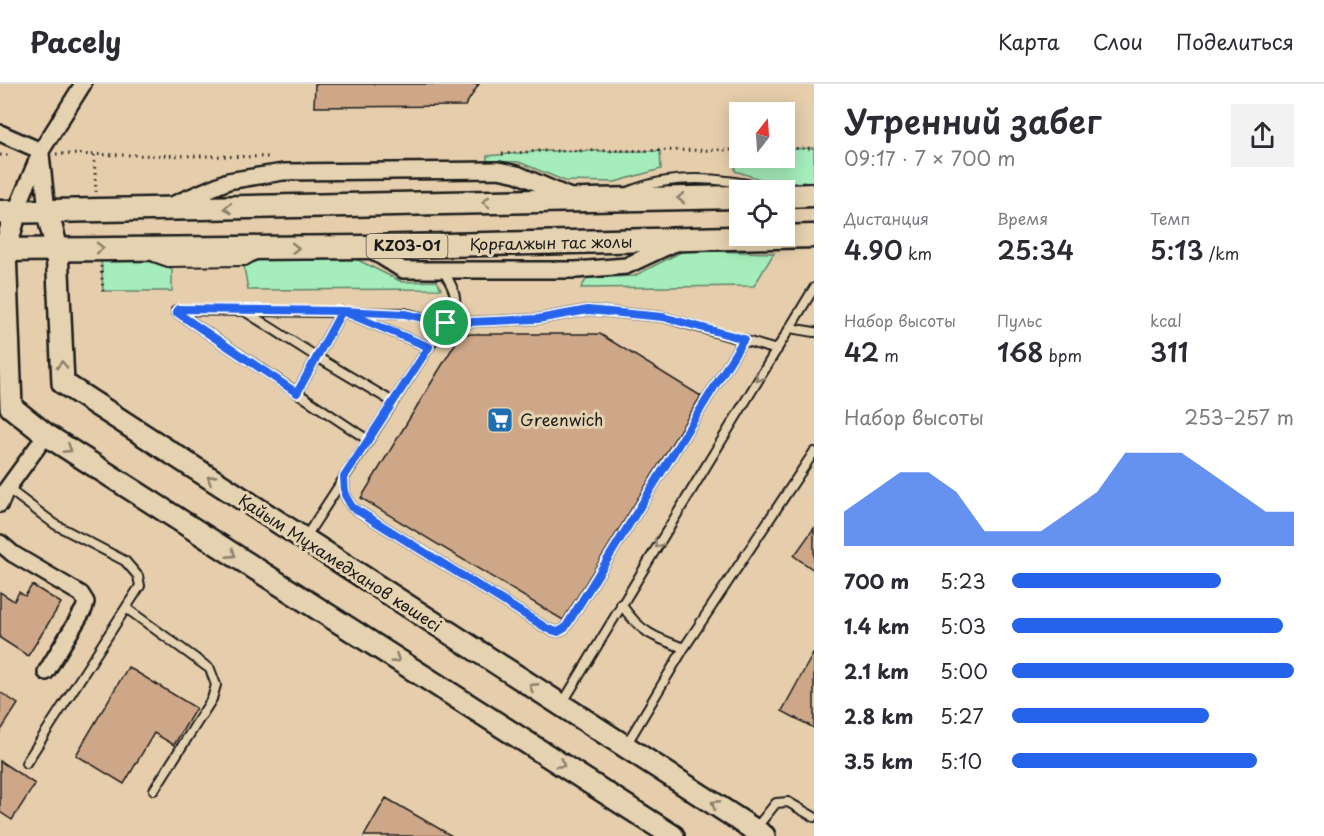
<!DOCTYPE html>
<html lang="ru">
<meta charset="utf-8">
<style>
body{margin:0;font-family:"Playpen Sans",sans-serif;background:#f2f2f3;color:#2b2b33;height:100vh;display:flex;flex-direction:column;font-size:22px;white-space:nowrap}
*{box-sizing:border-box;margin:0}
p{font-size:20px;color:#7c7c81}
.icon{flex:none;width:33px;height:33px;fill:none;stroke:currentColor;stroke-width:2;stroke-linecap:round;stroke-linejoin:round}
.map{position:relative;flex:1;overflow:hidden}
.panel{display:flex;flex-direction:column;background:#fff;width:510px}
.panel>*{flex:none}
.needle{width:39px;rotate:17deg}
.buttons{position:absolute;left:729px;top:18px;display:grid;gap:12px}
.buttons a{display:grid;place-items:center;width:66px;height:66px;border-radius:0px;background:#fff;box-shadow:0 3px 15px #0003;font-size:30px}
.pin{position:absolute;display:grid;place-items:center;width:51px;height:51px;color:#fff;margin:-26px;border:3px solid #fff;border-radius:50%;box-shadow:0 2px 6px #0007}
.round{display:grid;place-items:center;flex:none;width:63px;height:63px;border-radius:0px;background:#f2f2f3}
.head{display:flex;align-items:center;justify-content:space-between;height:102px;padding:0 30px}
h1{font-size:33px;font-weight:600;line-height:45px}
.metrics{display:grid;grid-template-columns:repeat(3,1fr);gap:9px;height:102px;padding:6px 30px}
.metrics div{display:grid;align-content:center}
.metrics b{font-size:26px;font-weight:600}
.metrics small{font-size:16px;font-weight:400}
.metrics p{font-size:16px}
.chart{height:168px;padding:12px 30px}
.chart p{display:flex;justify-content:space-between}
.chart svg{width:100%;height:108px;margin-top:6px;fill:#2563eb;opacity:.7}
ul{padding:0 30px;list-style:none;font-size:20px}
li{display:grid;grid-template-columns:96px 72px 1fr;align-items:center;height:45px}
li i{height:15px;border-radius:8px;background:#2563eb}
header{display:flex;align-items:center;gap:36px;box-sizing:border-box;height:84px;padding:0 30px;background:#fff;border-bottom:2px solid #e1e1e2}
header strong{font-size:28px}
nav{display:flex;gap:33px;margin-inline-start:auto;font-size:21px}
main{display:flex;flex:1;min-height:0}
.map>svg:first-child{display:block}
</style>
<header>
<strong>Pacely</strong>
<nav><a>Карта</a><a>Слои</a><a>Поделиться</a></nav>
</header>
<main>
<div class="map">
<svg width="814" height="752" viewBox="0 0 814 752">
<rect width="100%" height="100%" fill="#e6ceac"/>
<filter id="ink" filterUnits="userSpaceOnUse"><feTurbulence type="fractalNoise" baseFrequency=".0167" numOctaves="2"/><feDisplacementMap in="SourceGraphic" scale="12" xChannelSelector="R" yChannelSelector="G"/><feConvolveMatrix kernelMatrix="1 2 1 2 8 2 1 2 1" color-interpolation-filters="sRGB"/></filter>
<g filter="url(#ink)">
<path fill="#a5edba" stroke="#60846b" stroke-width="1.5" d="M 814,64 L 814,98 L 776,100 L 735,87 L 737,66 L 739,66 L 740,74 L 784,74 L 785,65 Z
M 540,67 L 660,67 L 661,85 L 615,98 L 565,97 L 519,78 L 487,77 L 487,72 Z
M 685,166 L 774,169 L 754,202 L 581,204 L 587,194 L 634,192 Z
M 348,171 L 402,198 L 437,197 L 441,205 L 248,206 L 244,183 L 265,173 Z
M 134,172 L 172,185 L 172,207 L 103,207 L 101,174 Z"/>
<path fill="#cea789" stroke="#1c1c1c" stroke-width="1.5" d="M 315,0 L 479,0 L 465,22 L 314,23 Z
M 461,250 L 600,250 L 701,312 L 563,536 L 361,414 Z
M 814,444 L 814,486 L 794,472 Z
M 32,501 L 61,519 L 28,572 L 0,554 L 0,508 L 14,517 L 19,508 L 25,512 Z
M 814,568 L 814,644 L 782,627 Z
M 128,583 L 196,624 L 174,661 L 154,649 L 124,700 L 76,671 Z
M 0,608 L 18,620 L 0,648 Z
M 0,677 L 35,700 L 12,736 L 0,728 Z
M 386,714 L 452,752 L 364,752 Z"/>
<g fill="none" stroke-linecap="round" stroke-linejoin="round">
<defs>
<path id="service" d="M 630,107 C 676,88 728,94 775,106
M 154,173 L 168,178 L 245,177 L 257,170
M 246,228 L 317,273 L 393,318
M 790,244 L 814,248
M 297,309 L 342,227 L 429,263
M 368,356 L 176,228 L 176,226 L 405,229 L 445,239 L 538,235 L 588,226 L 663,233 L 777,266
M 344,393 L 345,411 L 352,423 L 548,545 L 558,548 L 565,544 L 744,255
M 7,404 L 56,441 L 125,477 L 138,492 L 140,502 L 26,679
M 305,454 L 455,223 C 457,208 450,199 443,186
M 621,520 C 640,548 653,553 684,564
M 126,524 L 210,585 L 216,601 L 212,615 L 154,706
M 562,620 L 814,204
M 626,661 L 684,564 L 814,368
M 756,744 L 776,719 L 788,718 L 814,733"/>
<path id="minor" d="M 0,49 L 41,67
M 41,70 L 47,127
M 172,121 L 228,97 L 283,88 L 498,86 L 517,90 L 570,113
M 16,127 L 41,67 L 83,0
M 366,163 L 403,186 L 576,186 L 626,182 L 675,159
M 0,420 L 6,406 L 46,351
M 0,459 L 13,470 L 81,510 L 86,518 L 84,525 L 46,588"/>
<path id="secondary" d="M 16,127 L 5,166 L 11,323 L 45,350 L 673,752
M 47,127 L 57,165 L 63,299 L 764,752"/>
<path id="primary" d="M 784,112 L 814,111
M 0,128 L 740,113
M 0,166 L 366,163 L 814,152"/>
</defs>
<use href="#service" stroke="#1c1c1c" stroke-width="12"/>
<use href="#minor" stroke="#1c1c1c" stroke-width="20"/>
<use href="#secondary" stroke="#1c1c1c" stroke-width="26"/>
<use href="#primary" stroke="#1c1c1c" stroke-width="27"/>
<path stroke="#1c1c1c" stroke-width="3" stroke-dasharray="1.5 4.5" stroke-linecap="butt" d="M 784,65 L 814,64
M 56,70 L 271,73
M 502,70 L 540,67 L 740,66
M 0,71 L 10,71
M 94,71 L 96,108
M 101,182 L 103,207"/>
<use href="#service" stroke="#e5d2b0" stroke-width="8"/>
<use href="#minor" stroke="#e5d2b0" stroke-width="15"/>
<use href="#secondary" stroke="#e5d2b0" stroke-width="21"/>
<use href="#primary" stroke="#e5d2b0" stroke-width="22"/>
</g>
<defs><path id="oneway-chevron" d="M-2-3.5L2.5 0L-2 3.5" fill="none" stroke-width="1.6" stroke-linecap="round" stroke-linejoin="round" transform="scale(1.5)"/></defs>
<g stroke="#8b806d">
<use href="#oneway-chevron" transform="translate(681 114) rotate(179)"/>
<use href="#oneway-chevron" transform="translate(486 118) rotate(179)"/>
<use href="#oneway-chevron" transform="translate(228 124) rotate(179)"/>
<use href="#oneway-chevron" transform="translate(100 164) rotate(-1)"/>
<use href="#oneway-chevron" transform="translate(295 164)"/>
<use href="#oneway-chevron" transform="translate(62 281) rotate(-92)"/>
<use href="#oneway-chevron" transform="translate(759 294) rotate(121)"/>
<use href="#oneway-chevron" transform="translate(68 365) rotate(33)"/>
<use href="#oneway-chevron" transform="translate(211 395) rotate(-147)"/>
<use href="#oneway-chevron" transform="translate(658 460) rotate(121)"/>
<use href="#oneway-chevron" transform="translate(232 470) rotate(33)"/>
<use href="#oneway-chevron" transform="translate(396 575) rotate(33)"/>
<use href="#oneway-chevron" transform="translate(533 603) rotate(-147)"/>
<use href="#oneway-chevron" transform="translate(561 680) rotate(33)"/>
<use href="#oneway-chevron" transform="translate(715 720) rotate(-147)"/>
</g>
</g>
<g fill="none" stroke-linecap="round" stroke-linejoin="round" filter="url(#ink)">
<defs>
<path id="route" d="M 446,239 L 405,230 L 342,227 L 297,309 L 176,228 L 178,225 L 342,227 L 429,263 L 344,393 L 345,411 L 352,423 L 548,545 L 558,548 L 565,544 L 744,255 L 663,233 L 588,226 L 538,235 L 446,239"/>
</defs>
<use href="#route" stroke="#fff" stroke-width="12"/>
<use href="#route" stroke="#2563eb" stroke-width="8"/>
</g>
<defs>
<symbol id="supermarket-square" viewBox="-11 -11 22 22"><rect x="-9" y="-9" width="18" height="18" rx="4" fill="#1f6fb2" stroke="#e5d2b0"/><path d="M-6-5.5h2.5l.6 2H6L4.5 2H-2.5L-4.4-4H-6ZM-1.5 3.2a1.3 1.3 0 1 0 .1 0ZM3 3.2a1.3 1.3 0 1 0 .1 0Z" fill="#fff"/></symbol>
</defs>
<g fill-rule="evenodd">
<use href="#supermarket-square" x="485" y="321" width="30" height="30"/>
</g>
<g text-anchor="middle" stroke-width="6" stroke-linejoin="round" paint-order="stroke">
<rect fill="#e5d2b0" stroke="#585348" stroke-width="1.5" x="366.5" y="150" width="81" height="24" rx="4.5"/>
<g font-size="15" font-weight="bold" fill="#1c1c1c">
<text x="407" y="167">KZ03-01</text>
</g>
<g font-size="16" fill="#1c1c1c" stroke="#e5d2b0">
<text transform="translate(551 159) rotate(-1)" y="6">Қорғалжын тас жолы</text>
<text transform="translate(340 479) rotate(33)" y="6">Қайым Мұхамедханов көшесі</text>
</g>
<g font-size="16" fill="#1c1c1c" stroke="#e5d2b0" text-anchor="start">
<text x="520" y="342">Greenwich</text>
</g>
</g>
</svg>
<div class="buttons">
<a><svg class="needle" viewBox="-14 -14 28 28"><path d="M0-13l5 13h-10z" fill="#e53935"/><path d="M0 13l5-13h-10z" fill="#7c7c81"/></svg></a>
<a><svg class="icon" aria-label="locate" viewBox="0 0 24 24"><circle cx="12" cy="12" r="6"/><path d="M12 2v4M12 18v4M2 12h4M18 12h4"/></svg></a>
</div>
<div class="pin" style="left:446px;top:239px;background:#1e9e55"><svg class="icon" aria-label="arrive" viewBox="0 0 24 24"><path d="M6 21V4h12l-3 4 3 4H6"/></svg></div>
</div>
<section class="panel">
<div class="head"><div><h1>Утренний забег</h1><p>09:17 · 7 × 700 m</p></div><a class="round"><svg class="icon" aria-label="share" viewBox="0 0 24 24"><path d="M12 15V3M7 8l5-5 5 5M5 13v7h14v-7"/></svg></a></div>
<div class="metrics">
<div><p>Дистанция</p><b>4.90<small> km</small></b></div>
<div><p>Время</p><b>25:34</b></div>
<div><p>Темп</p><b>5:13<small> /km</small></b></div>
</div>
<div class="metrics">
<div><p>Набор высоты</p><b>42<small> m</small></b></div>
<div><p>Пульс</p><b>168<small> bpm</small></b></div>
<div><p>kcal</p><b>311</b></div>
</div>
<div class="chart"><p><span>Набор высоты</span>253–257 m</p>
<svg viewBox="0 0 160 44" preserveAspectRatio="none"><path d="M0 44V30L10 22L20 14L30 14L40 22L50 38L60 38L70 38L80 30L90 22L100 6L110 6L120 6L130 14L140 22L150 30L160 30V44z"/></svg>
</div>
<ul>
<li><b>700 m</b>5:23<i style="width:74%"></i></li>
<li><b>1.4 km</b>5:03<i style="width:96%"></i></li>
<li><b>2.1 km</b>5:00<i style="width:100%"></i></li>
<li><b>2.8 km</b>5:27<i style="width:70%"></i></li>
<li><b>3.5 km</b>5:10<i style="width:87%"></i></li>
</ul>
</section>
</main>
